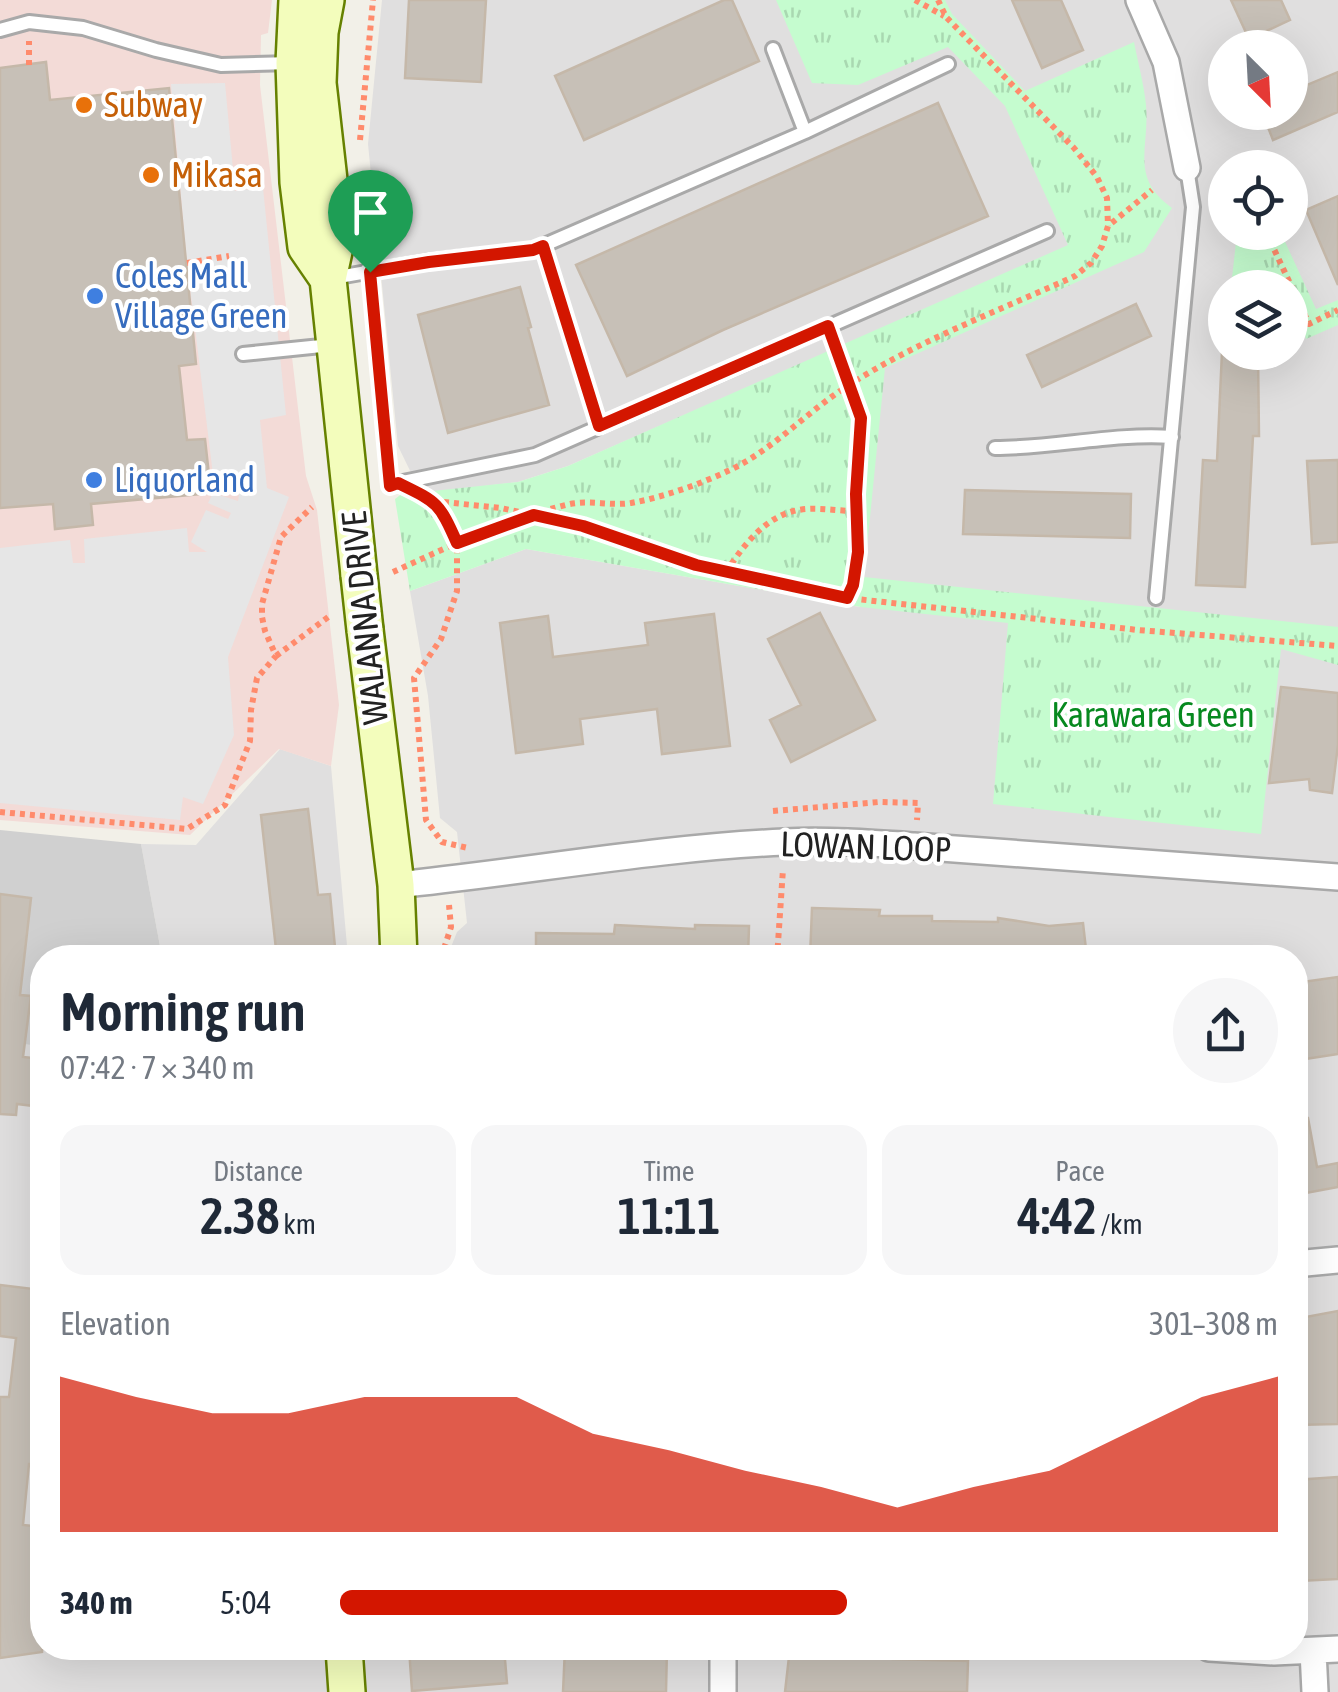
<!DOCTYPE html>
<meta charset="utf-8">
<style>
body{margin:0;font-family:"Asap Condensed",sans-serif;background:#f6f6f7;color:#1f2937;height:100vh;display:flex;flex-direction:column;font-size:38px;white-space:nowrap}
*{box-sizing:border-box;margin:0}
p{font-size:32px;color:#747a83}
.icon{flex:none;width:55px;height:55px;fill:none;stroke:currentColor;stroke-width:2;stroke-linecap:round;stroke-linejoin:round}
.map{position:relative;flex:1;overflow:hidden}
.side{position:absolute;left:30px;top:945px;width:1278px;height:715px;display:flex;flex-direction:column;background:#fff;border-radius:40px;box-shadow:0 10px 40px #0002}
.side>*{flex:none}
.needle{width:65px;rotate:156deg}
.tools{position:absolute;left:1208px;top:30px;display:grid;gap:20px}
.tools a{display:grid;place-items:center;width:100px;height:100px;border-radius:50%;background:#fff;box-shadow:0 10px 40px #0002;font-size:50px}
.pin{position:absolute;display:grid;place-items:center;width:85px;height:85px;color:#fff;margin:-102px -42px;border-radius:50% 50% 50% 0;rotate:-45deg;box-shadow:0 0 10px #0007}
.pin .icon{rotate:45deg}
.round{display:grid;place-items:center;flex:none;width:105px;height:105px;border-radius:52px;background:#f6f6f7}
.headline{display:flex;align-items:center;justify-content:space-between;height:170px;padding:0 30px}
h1{font-size:55px;font-weight:600;line-height:75px}
.metrics{display:grid;grid-template-columns:repeat(3,1fr);gap:15px;height:170px;padding:10px 30px}
.metrics div{display:grid;align-content:center;border-radius:25px;background:#f6f6f7;text-align:center}
.metrics b{font-size:50px;font-weight:600}
.metrics small{font-size:28px;font-weight:400}
.metrics p{font-size:28px}
.chart{height:280px;padding:20px 30px}
.chart p{display:flex;justify-content:space-between}
.chart svg{width:100%;height:180px;margin-top:10px;fill:#d31600;opacity:.7}
ul{padding:0 30px;list-style:none;font-size:32px}
li{display:grid;grid-template-columns:160px 120px 1fr;align-items:center;height:75px}
li i{height:25px;border-radius:12px;background:#d31600}
.map>svg:first-child{display:block}
</style>
<div class="map">
<svg width="1338" height="1692" viewBox="0 0 1338 1692">
<defs>
<pattern id="park-tufts" width="24" height="20" patternUnits="userSpaceOnUse" patternTransform="scale(2.5)"><rect width="24" height="20" fill="#c5fccf"/><path d="M3 7l-1-3M5 7V3M7 7l1-3M15 17l-1-3M17 17v-4M19 17l1-3" fill="none" stroke="#a9d8b1"/></pattern>
</defs>
<rect width="100%" height="100%" fill="#f2f0e8"/>
<path fill="#e0dfdf" fill-rule="evenodd" d="M 382,0 L 1338,0 L 1338,1692 L 0,1692 L 0,1042 L 42,1046 L 42,1648 L 1295,1648 L 1295,958 L 447,957 L 457,932 L 467,923 L 457,832 L 440,818 L 428,696 L 410,591 L 526,549 L 860,607 L 870,334 L 568,466 L 518,482 L 433,492 L 416,483 L 398,446 L 368,144 ZM 1225,48 L 1290,48 L 1290,112 L 1225,112 ZM 1225,168 L 1290,168 L 1290,232 L 1225,232 ZM 1225,288 L 1290,288 L 1290,352 L 1225,352 Z
M 280,749 L 331,766 L 348,957 L 162,957 L 141,844 L 196,845 Z"/>
<path fill="#f3dbd7" d="M 0,0 L 272,0 L 268,33 L 261,35 L 260,85 L 306,476 L 317,510 L 339,705 L 331,766 L 279,749 L 190,835 L 0,820 Z"/>
<path fill="#d0d0d0" d="M 0,830 L 141,844 L 162,957 L 42,958 L 42,1046 L 0,1042 Z"/>
<path fill="url(#park-tufts)" d="M 776,0 L 945,0 L 952,14 L 1025,91 L 1134,42 C 1138,63 1144,84 1146,105 C 1150,148 1129,177 1172,208 L 1144,252 L 885,368 L 864,577 L 1338,627 L 1338,665 L 1281,649 L 1261,834 L 993,804 L 1008,623 L 861,607 L 526,549 L 410,591 L 395,499 L 416,483 L 433,491 L 518,482 L 568,466 L 1068,245 L 1005,106 L 948,47 L 858,85 L 812,83 Z
M 1237,233 L 1281,233 L 1316,309 L 1338,300 L 1338,325 L 1306,339 L 1302,326 L 1290,324 L 1290,288 L 1231,287 Z"/>
<path fill="#e6e6e6" d="M 225,83 L 235,191 L 263,188 L 286,415 L 260,420 L 267,488 L 289,497 L 228,657 L 234,735 L 203,804 L 183,797 L 180,820 L 0,803 L 0,548 L 70,540 L 73,563 L 85,563 L 84,539 L 187,528 L 189,552 L 207,552 L 191,542 L 206,510 L 228,519 L 231,513 L 208,503 L 213,493 L 238,501 L 240,489 L 215,491 L 187,263 L 171,84 Z"/>
<path fill="#c7c0b7" stroke="#c5b8a9" stroke-width="2.5" d="M 409,0 L 486,0 L 481,82 L 405,78 Z
M 724,0 L 732,0 L 759,61 L 584,140 L 555,76 Z
M 1012,0 L 1061,0 L 1083,50 L 1042,68 Z
M 1231,0 L 1281,0 L 1290,20 L 1249,39 Z
M 46,62 L 50,100 L 169,88 L 196,364 L 179,366 L 187,440 L 205,439 L 211,493 L 91,504 L 93,525 L 55,529 L 53,504 L 0,508 L 0,68 Z
M 1338,72 L 1338,112 L 1273,140 L 1262,112 L 1290,112 L 1290,92 Z
M 938,103 L 988,216 L 723,330 L 627,376 L 576,265 Z
M 1338,196 L 1338,285 L 1306,210 Z
M 520,287 L 531,327 L 528,328 L 549,405 L 448,433 L 418,315 Z
M 1136,304 L 1151,336 L 1042,387 L 1027,355 Z
M 1222,352 L 1258,352 L 1259,436 L 1253,436 L 1245,587 L 1196,585 L 1203,460 L 1217,461 Z
M 1338,460 L 1338,542 L 1312,544 L 1307,461 Z
M 965,490 L 1131,494 L 1130,538 L 963,534 Z
M 820,613 L 875,720 L 791,762 L 770,720 L 801,705 L 768,639 Z
M 714,614 L 730,746 L 662,754 L 657,709 L 580,719 L 583,744 L 516,753 L 500,623 L 548,616 L 553,657 L 648,645 L 645,623 Z
M 1281,687 L 1338,693 L 1338,745 L 1332,793 L 1310,790 L 1309,779 L 1269,783 Z
M 308,809 L 318,895 L 330,894 L 336,958 L 277,958 L 261,815 Z
M 0,894 L 31,898 L 20,995 L 31,996 L 23,1057 L 42,1059 L 42,1107 L 17,1104 L 16,1115 L 0,1114 Z
M 812,908 L 880,910 L 879,916 L 932,916 L 932,921 L 998,922 L 998,918 L 1049,926 L 1083,923 L 1087,958 L 810,958 Z
M 615,925 L 695,929 L 695,925 L 749,926 L 748,958 L 536,958 L 536,933 L 614,934 Z
M 1338,977 L 1338,1054 L 1305,1059 L 1295,983 Z
M 1308,1118 L 1317,1167 L 1338,1163 L 1338,1187 L 1295,1195 L 1295,1119 Z
M 0,1285 L 42,1290 L 42,1353 L 36,1399 L 42,1400 L 42,1465 L 29,1464 L 23,1525 L 42,1527 L 42,1652 L 0,1658 L 0,1397 L 9,1397 L 16,1338 L 0,1336 Z
M 1338,1311 L 1338,1424 L 1295,1425 L 1295,1319 Z
M 1338,1477 L 1338,1579 L 1299,1581 L 1295,1480 Z
M 409,1648 L 504,1648 L 507,1683 L 412,1691 Z
M 565,1648 L 667,1648 L 666,1692 L 563,1692 Z
M 790,1648 L 839,1648 L 894,1653 L 893,1659 L 968,1661 L 967,1692 L 785,1692 Z"/>
<g fill="none" stroke-linecap="round" stroke-linejoin="round">
<defs>
<path id="lane" d="M 0,30 L 29,22 L 83,28 L 156,50 L 221,65 L 292,63
M 773,49 L 805,132
M 543,246 L 599,426
M 333,278 L 429,261 L 533,250 L 805,132 L 948,64
M 243,354 L 331,345
M 995,448 C 1054,448 1113,433 1172,437
M 398,483 L 535,455 L 1047,231
M 1156,598 L 1193,207 L 1187,168"/>
<path id="street" d="M 1139,0 L 1166,62 L 1187,168
M 396,885 C 525,872 654,848 784,842 C 827,840 870,843 914,846 L 1338,877
M 1295,1264 L 1338,1260
M 723,1648 L 723,1692
M 1209,1648 L 1274,1652 L 1338,1649
M 1313,1651 L 1315,1692"/>
<path id="secondary" d="M 297,0 L 294,63 L 298,182 L 306,247 L 328,279
M 326,0 L 320,32 L 318,83 L 336,242 L 328,279 L 359,575
M 365,630 L 396,885 L 399,958
M 344,1648 L 347,1692"/>
</defs>
<use href="#lane" stroke="#a9a9a9" stroke-width="18"/>
<use href="#street" stroke="#a9a9a9" stroke-width="30"/>
<use href="#secondary" stroke="#668100" stroke-width="40"/>
<path stroke="#ff8b6c" stroke-width="6" stroke-dasharray="5 5" stroke-linecap="butt" d="M 915,0 L 944,16
M 938,0 L 946,17 L 1074,148 L 1097,177 L 1107,198 L 1108,226
M 29,65 L 29,41
M 360,140 L 373,0
M 1222,180 L 1225,181
M 1266,232 L 1309,324 L 1338,310
M 187,263 L 229,256
M 372,292 L 389,468
M 835,346 L 861,419 L 856,494 L 858,552 L 853,585 L 848,597
M 428,498 L 434,501 L 446,518 L 457,543 L 457,591 L 441,639 L 414,678 L 426,820 L 442,842 L 468,848
M 434,501 L 501,508 L 583,526 L 696,565 L 847,598 L 1138,630 L 1338,646
M 393,572 C 450,546 509,518 570,504 C 590,500 611,506 631,503 C 664,497 701,484 732,469 C 775,448 809,410 849,385 C 917,341 1001,310 1075,276 L 1091,263 L 1102,246 L 1108,226 L 1152,190
M 726,572 C 745,543 769,511 807,509 C 823,508 840,511 856,511
M 276,656 L 331,615
M 773,811 L 879,802 L 918,803 L 917,820
M 0,812 L 187,829 L 225,805 L 250,741 L 251,710 L 257,678 L 276,656 L 265,631 L 262,617 L 262,604 L 281,537 L 312,507
M 441,958 L 451,927 L 449,905
M 777,958 L 783,869"/>
<use href="#lane" stroke="#fff" stroke-width="12"/>
<use href="#street" stroke="#fff" stroke-width="25"/>
<use href="#secondary" stroke="#f3fdbc" stroke-width="35"/>
<defs>
<path id="secondary-bridge" d="M 359,575 L 365,630"/>
</defs>
<use href="#secondary-bridge" stroke="#668100" stroke-width="40" stroke-linecap="butt"/>
<use href="#secondary-bridge" stroke="#f3fdbc" stroke-width="35"/>
</g>
<g fill="none" stroke-linecap="round" stroke-linejoin="round">
<defs>
<path id="route" d="M 543,246 L 599,426 L 828,326 L 861,418 L 856,494 L 858,552 L 853,585 L 847,598 L 696,565 L 583,526 L 534,515 L 457,543 C 439,502 437,502 398,483 L 390,486 L 370,272 L 429,262 L 533,250 Z"/>
</defs>
<use href="#route" stroke="#fff" stroke-width="20"/>
<use href="#route" stroke="#d31600" stroke-width="12"/>
</g>
<g fill="#e8710a" stroke="#fff" stroke-width="4">
<circle cx="84" cy="105" r="10"/>
<circle cx="151" cy="175" r="10"/>
</g>
<g fill="#3f7fe0" stroke="#fff" stroke-width="4">
<circle cx="95" cy="296" r="10"/>
<circle cx="94" cy="480" r="10"/>
</g>
<g text-anchor="middle" stroke-width="8" stroke-linejoin="round" paint-order="stroke">
<g font-size="35" fill="#c56008" stroke="#fff" text-anchor="start">
<text x="104" y="117">Subway</text>
<text x="171" y="187">Mikasa</text>
</g>
<g font-size="35" fill="#366cbe" stroke="#fff" text-anchor="start">
<text x="115" y="288">Coles Mall<tspan x="115" dy="40">Village Green</tspan></text>
<text x="114" y="492">Liquorland</text>
</g>
<g font-size="35" fill="#222" stroke="#fff">
<text transform="translate(365 618) rotate(-96)" y="12">WALANNA DRIVE</text>
<text transform="translate(866 847) rotate(2)" y="12">LOWAN LOOP</text>
</g>
<g font-size="35" fill="#07891f" stroke="#fff">
<text x="1153" y="727">Karawara Green</text>
</g>
</g>
</svg>
<div class="tools">
<a><svg class="needle" viewBox="-14 -14 28 28"><path d="M0-13l5 13h-10z" fill="#e53935"/><path d="M0 13l5-13h-10z" fill="#747a83"/></svg></a>
<a><svg class="icon" aria-label="locate" viewBox="0 0 24 24"><circle cx="12" cy="12" r="6"/><path d="M12 2v4M12 18v4M2 12h4M18 12h4"/></svg></a>
<a><svg class="icon" aria-label="layers" viewBox="0 0 24 24"><path d="M12 4l9 5-9 5-9-5zM3 14l9 5 9-5"/></svg></a>
</div>
<div class="pin" style="left:370px;top:272px;background:#1e9e55"><svg class="icon" aria-label="arrive" viewBox="0 0 24 24"><path d="M6 21V4h12l-3 4 3 4H6"/></svg></div>
<section class="side">
<div class="headline"><div><h1>Morning run</h1><p>07:42 · 7 × 340 m</p></div><a class="round"><svg class="icon" aria-label="share" viewBox="0 0 24 24"><path d="M12 15V3M7 8l5-5 5 5M5 13v7h14v-7"/></svg></a></div>
<div class="metrics">
<div><p>Distance</p><b>2.38<small> km</small></b></div>
<div><p>Time</p><b>11:11</b></div>
<div><p>Pace</p><b>4:42<small> /km</small></b></div>
</div>
<div class="chart"><p><span>Elevation</span>301–308 m</p>
<svg viewBox="0 0 160 44" preserveAspectRatio="none"><path d="M0 44V6L10 11L20 15L30 15L40 11L50 11L60 11L70 20L80 24L90 29L100 33L110 38L120 33L130 29L140 20L150 11L160 6V44z"/></svg>
</div>
<ul>
<li><b>340 m</b>5:04<i style="width:54%"></i></li>
</ul>
</section>
</div>
